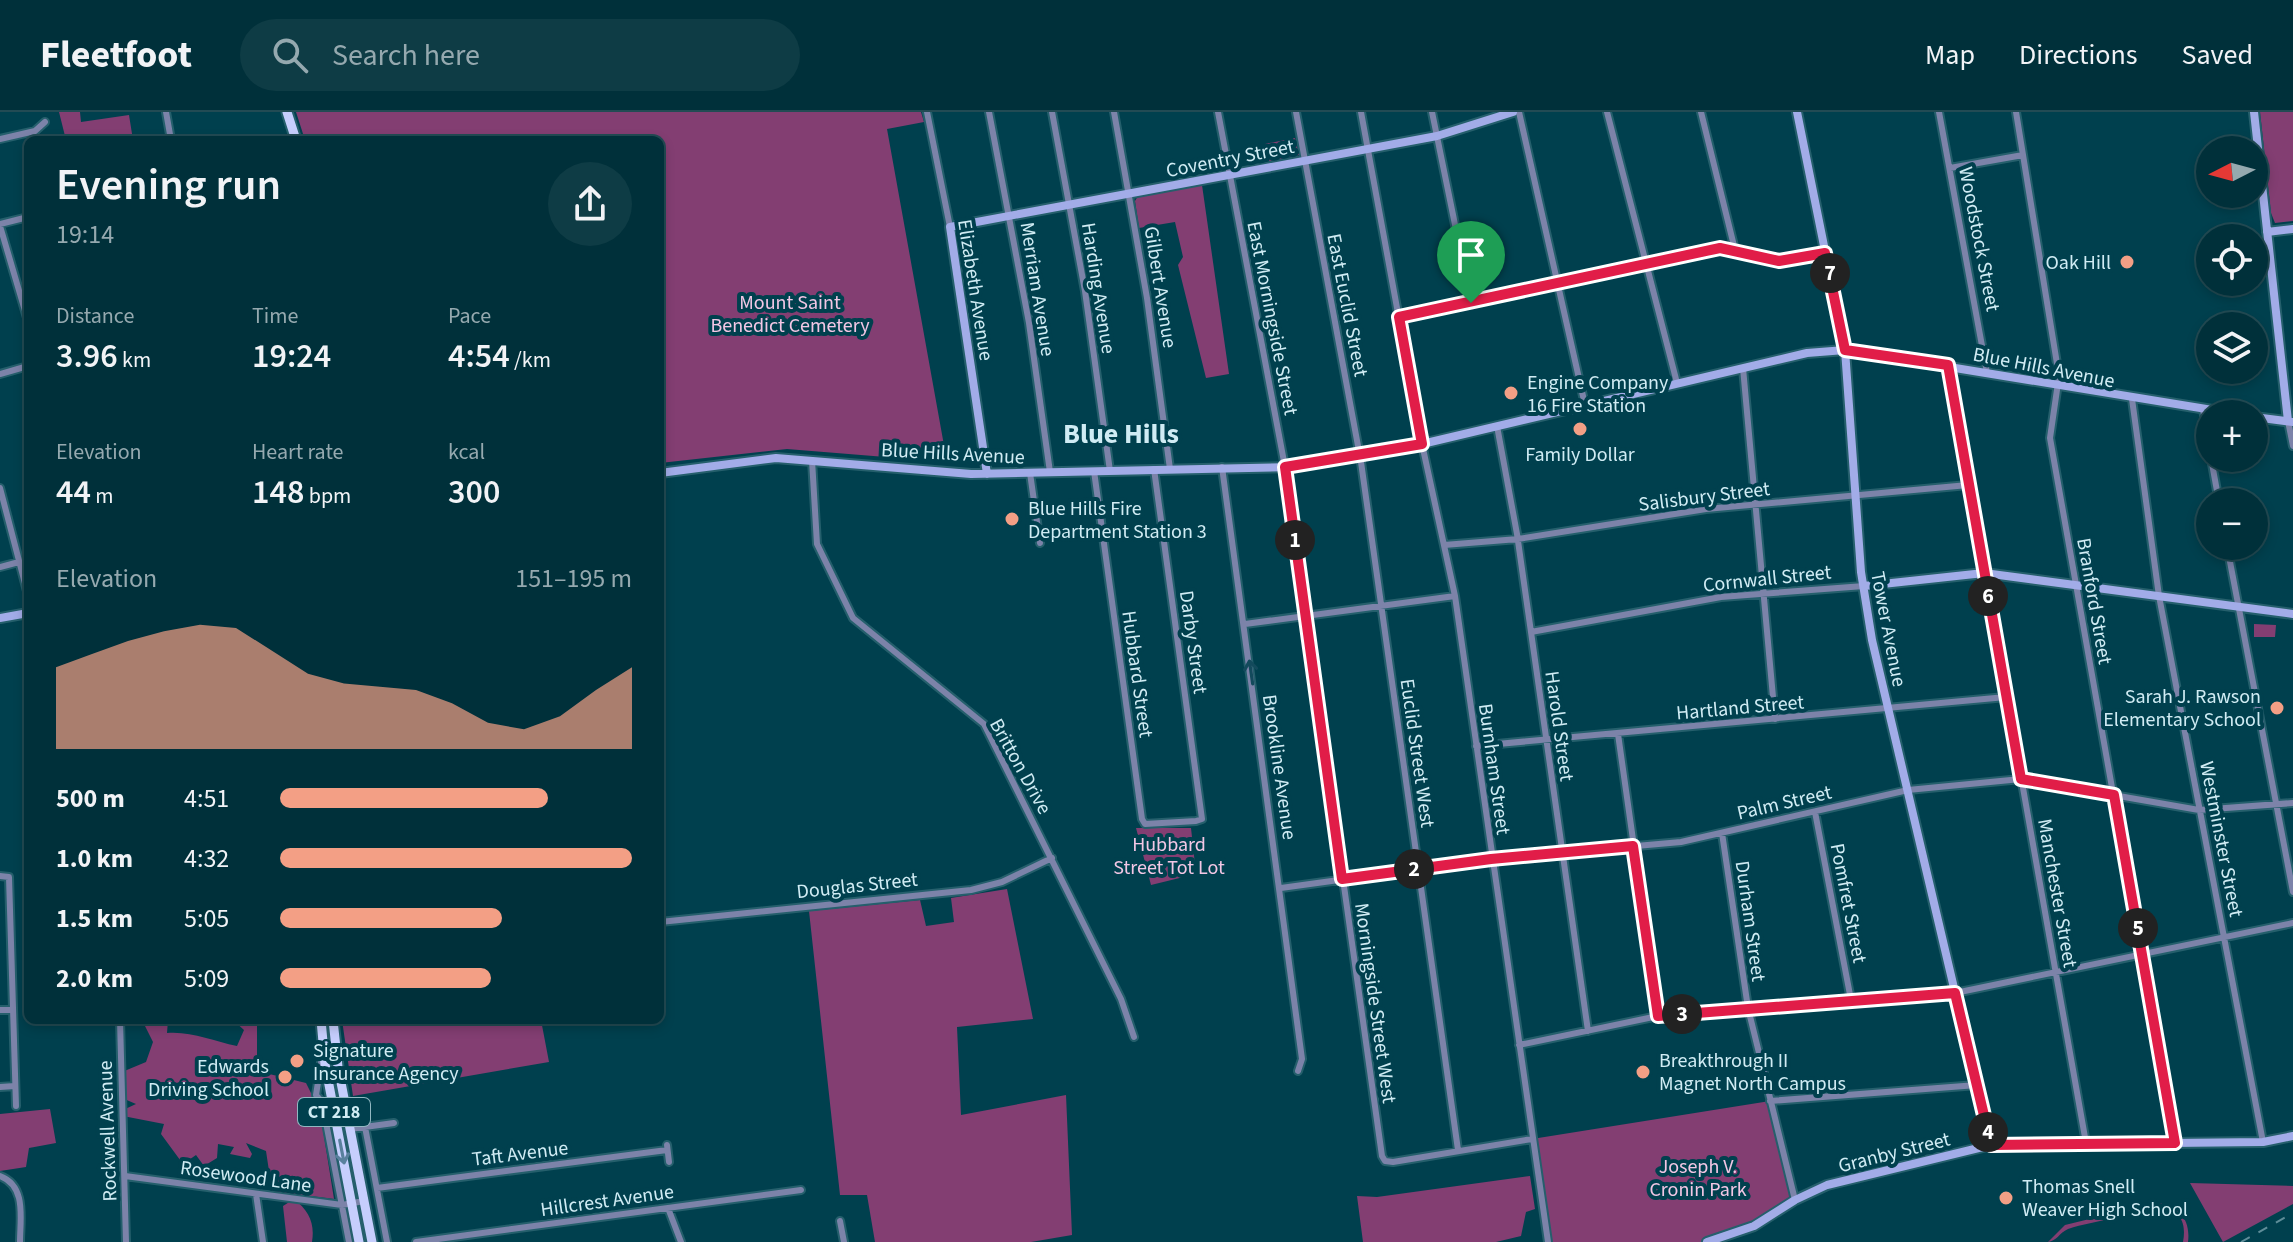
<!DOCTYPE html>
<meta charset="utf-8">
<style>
body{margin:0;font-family:"Source Sans 3",sans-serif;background:#0e3c45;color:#f1f3f6;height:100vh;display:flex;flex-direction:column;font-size:30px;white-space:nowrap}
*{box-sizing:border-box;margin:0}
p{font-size:26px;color:#95a9af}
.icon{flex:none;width:44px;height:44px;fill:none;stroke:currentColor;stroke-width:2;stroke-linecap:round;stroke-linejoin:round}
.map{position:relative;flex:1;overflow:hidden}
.details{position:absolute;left:24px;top:24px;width:640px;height:888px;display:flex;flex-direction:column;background:#00303a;border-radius:12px;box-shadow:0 4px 12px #0003,0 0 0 2px #224b54}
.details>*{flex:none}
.needle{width:52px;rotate:264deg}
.buttons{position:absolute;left:2196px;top:24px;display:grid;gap:16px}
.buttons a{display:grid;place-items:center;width:72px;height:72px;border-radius:50%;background:#00303a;box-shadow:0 4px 12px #0003,0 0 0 2px #224b54;font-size:40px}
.pin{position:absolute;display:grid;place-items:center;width:68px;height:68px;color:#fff;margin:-82px -34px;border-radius:50% 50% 50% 0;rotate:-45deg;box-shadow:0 0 8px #0007}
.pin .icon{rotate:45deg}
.km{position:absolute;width:40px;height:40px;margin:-20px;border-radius:50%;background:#222;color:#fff;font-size:22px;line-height:40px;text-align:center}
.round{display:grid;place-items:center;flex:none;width:84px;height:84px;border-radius:42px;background:#0e3c45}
.overview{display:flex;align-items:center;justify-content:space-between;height:136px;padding:0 32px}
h1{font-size:44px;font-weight:600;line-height:60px}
.stats{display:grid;grid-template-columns:repeat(3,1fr);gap:12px;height:136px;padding:8px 32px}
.stats div{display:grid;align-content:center}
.stats b{font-size:34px;font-weight:600}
.stats small{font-size:22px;font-weight:400}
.stats p{font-size:22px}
.chart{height:224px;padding:16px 32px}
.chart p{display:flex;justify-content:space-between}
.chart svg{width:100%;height:144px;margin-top:8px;fill:#f39f85;opacity:.7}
ul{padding:0 32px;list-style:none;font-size:26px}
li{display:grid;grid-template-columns:128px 96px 1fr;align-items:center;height:60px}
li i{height:20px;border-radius:10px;background:#f39f85}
header{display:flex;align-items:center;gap:48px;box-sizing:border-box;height:112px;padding:0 40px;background:#00303a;border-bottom:2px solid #224b54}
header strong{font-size:38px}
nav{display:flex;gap:44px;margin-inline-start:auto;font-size:28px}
.search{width:560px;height:72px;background:#0e3c45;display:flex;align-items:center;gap:20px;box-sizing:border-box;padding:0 28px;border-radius:44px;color:#95a9af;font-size:30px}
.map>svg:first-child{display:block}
</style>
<header>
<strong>Fleetfoot</strong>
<div class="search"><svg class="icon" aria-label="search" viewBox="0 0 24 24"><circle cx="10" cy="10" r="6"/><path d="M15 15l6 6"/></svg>Search here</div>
<nav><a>Map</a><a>Directions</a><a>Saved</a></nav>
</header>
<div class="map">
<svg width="2293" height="1130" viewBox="0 0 2293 1130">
<rect width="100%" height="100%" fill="#00404e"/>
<path fill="#833e72" d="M 59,0 L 80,0 L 81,10 L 129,3 L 133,28 L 66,28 Z
M 296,0 L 921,0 L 924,10 L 887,17 L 947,350 L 787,337 L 660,351 L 660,28 L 305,28 Z
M 2260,0 L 2293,0 L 2293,109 L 2275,111 L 2271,101 Z
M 1295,26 L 1299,43 L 1269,49 L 1265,32 Z
M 1202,73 L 1229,262 L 1206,266 L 1178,153 L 1183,145 L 1175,110 L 1139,116 L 1135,89 L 1138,84 Z
M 2254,512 L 2276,513 L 2275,525 L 2254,525 Z
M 1136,716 L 1191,716 L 1196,762 L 1151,773 Z
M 1007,777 L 1033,907 L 957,915 L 961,1003 L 1066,983 L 1072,1123 L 1031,1130 L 875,1130 L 867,1083 L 840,1083 L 809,799 L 920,788 L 926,814 L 954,810 L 951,786 Z
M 142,908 L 168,908 L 167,921 C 191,919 213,929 237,934 L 244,918 L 233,908 L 217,911 L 213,908 L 257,908 L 257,959 L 306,971 L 320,999 L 334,1087 L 272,1079 L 266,1039 L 246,1031 L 252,1042 L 250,1046 L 230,1042 L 234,1035 L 218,1032 L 217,1046 L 204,1054 L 196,1043 L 183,1052 L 161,1022 L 164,1012 L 123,1004 L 123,998 L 136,992 L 122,986 L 122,960 L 146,950 L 153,930 Z
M 342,908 L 541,908 L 549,950 L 353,984 Z
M 1770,989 L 1795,1088 L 1772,1105 L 1707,1130 L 1548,1130 L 1532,1027 Z
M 50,997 L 56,1031 L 29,1036 L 26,1055 L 0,1059 L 0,1002 Z
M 1530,1064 L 1535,1097 L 1526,1100 L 1521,1124 L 1496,1130 L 1363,1130 L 1357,1084 L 1377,1085 Z
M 2190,1071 L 2293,1074 L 2293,1092 L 2223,1130 Z
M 294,1087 C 309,1099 315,1111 312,1130 L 287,1130 L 283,1094 Z
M 2155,1091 C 2178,1092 2191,1107 2188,1130 L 2183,1130 C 2192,1081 2137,1100 2112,1106 C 2098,1110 2082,1112 2068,1117 C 2059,1121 2057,1129 2048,1130 L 2065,1113 Z"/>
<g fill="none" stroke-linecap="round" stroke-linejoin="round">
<defs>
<path id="street" d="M 166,0 L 171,28
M 927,0 L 950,115
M 989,0 L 1029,211 L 1050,360
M 1052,0 L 1085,179 L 1110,359
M 1114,0 L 1147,186 L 1170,357
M 1218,0 L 1285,355 L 1382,1044 L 1385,1049 L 1393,1050 L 1532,1027
M 1296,0 L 1361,350 L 1458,1038
M 1361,0 L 1422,332 L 1455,484 L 1548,1130
M 1432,0 L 1471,191
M 1519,0 L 1585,293
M 1607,0 L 1677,271
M 1701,0 L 1735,138
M 1939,0 L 1987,261
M 2016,0 L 2059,264 L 2050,326 L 2175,1031
M 0,27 L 35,19 L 45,10
M 1950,56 L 2023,43
M 0,112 L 28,105
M 0,114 L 28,209
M 1399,205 L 1557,173 L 1711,137 L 1735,138 L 1779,149 L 1825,141
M 1948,253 L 2086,1031
M 1743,256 L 1775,607
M 0,262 L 28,254
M 2132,287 L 2159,484 L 2263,1030
M 2203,297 L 2210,342
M 2288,309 L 2293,334
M 1497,314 L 1517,422 L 1588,919
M 2211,346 L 2219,390
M 812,348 L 817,432 L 853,506 L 984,612 L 1121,887 L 1134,925
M 1222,355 L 1302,947 L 1298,959
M 1094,359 L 1142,707 L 1145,712 L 1196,709 L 1202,707 L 1154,357
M 1030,361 L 1040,431
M 0,376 L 28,483
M 1444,433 L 1518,427 L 1706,397 L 1968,373
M 2227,434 L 2293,780
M 0,455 L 19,450
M 1245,512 L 1455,484
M 1531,520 L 1721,485 L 1864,474
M 1618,622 L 1658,904
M 1476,634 L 2006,585
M 1815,700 L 1851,888
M 1722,721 L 1748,896 L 1795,1088
M 0,764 L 9,765 L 16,994
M 1281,776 L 1491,747 L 1681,730 L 1908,678 L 2021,667 L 2199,698 L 2293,691
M 660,810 L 971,778 L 1002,770 L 1052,746
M 0,898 L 13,898
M 120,908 L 126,1130
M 1519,933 L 1658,904 L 1955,881 L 2293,811
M 322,945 L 316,983 L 322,990 L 349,1130
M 0,975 L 15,974
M 1770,989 L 1977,973
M 365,1015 L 387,1130
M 350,1017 L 394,1011
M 667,1033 L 669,1050
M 0,1064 C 27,1074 20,1107 20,1130
M 125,1064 L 342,1093 L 364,1089
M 377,1076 L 667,1038
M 256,1082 L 263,1130
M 668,1096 L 681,1130
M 840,1109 L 844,1130
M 416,1130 L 801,1078"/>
<path id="secondary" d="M 1797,0 L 1845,238 L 1861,460 L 1872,528 L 1991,1033
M 2254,0 L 2288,309
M 2267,120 L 2293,117
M 2254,305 L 2293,310
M 660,361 L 776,346 L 971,362 L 1294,355 L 1422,332 L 1807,241 L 1845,238 L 2237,302
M 987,362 L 950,115 L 1437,24 L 1513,0
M 1864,474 L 1984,461 L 2293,502
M 0,506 L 28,501
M 1707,1130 L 1754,1114 L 1795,1088 L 1827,1073 L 1991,1033 L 2263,1030 L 2293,1024"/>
<path id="primary" d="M 287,0 L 296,28
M 321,908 L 325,952 L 359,1130
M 333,908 L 338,955 L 372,1130"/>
</defs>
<use href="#street" stroke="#255f6c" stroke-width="10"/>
<use href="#secondary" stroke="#255f6c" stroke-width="12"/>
<use href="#primary" stroke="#255f6c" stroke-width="13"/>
<use href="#street" stroke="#7c83a9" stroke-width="6"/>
<use href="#secondary" stroke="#a2ace8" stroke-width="8"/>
<use href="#primary" stroke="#c6cefd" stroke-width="9"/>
<path stroke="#5e8d99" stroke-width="2" stroke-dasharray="10 10" stroke-linecap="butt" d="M 2241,1130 L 2293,1101"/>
</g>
<defs><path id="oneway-shaft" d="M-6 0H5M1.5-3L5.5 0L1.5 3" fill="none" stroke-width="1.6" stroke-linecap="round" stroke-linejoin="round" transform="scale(2)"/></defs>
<use stroke="#134a5c" href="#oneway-shaft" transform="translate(1251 560) rotate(-98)"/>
<use stroke="#59809d" href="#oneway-shaft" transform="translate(342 1040) rotate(79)"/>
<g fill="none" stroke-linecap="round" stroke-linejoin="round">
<defs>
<path id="route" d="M 1720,136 L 1779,149 L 1825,141 L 1845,238 L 1948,253 L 2021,667 L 2114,683 L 2175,1031 L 1991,1033 L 1955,881 L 1658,904 L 1633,734 L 1491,747 L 1342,767 L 1285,355 L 1422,332 L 1399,205 Z"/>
</defs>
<use href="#route" stroke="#fff" stroke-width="16"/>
<use href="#route" stroke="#e11d48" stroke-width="10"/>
</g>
<g fill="#f39f85" stroke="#00404e" stroke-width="3">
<circle cx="2127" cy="150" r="8"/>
<circle cx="1511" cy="281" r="8"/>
<circle cx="1580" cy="317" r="8"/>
<circle cx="1012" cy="407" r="8"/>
<circle cx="2277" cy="596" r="8"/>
<circle cx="297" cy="949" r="8"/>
<circle cx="1643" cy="960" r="8"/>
<circle cx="285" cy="965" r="8"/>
<circle cx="2006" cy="1086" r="8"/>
</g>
<g text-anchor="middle" stroke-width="8" stroke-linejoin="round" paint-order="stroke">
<rect fill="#00404e" stroke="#92b8c2" stroke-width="2" x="298" y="986" width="72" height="28" rx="6"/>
<g font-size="18" font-weight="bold" fill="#d0ecf4">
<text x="334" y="1006">CT 218</text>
</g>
<g font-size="20" fill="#d0ecf4" stroke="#00404e">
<text transform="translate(1230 46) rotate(-11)" y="7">Coventry Street</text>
<text transform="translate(1980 127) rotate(79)" y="7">Woodstock Street</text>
<text transform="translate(1161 175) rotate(81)" y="7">Gilbert Avenue</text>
<text transform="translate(1099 176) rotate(81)" y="7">Harding Avenue</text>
<text transform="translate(1038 177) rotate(81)" y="7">Merriam Avenue</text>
<text transform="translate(976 178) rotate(81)" y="7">Elizabeth Avenue</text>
<text transform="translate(1348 193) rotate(79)" y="7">East Euclid Street</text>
<text transform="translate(1273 206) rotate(79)" y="7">East Morningside Street</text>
<text transform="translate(2044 255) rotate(11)" y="7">Blue Hills Avenue</text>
<text transform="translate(953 341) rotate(3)" y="7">Blue Hills Avenue</text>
<text transform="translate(1704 384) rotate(-7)" y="7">Salisbury Street</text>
<text transform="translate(1767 466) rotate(-6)" y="7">Cornwall Street</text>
<text transform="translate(2095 489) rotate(80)" y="7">Branford Street</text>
<text transform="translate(1889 517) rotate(79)" y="7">Tower Avenue</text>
<text transform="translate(1194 530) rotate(82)" y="7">Darby Street</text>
<text transform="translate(1138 562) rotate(82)" y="7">Hubbard Street</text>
<text transform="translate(1740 595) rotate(-5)" y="7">Hartland Street</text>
<text transform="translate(1560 614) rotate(82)" y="7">Harold Street</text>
<text transform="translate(1418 641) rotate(82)" y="7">Euclid Street West</text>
<text transform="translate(1021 654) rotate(61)" y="7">Britton Drive</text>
<text transform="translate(1280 655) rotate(82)" y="7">Brookline Avenue</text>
<text transform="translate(1495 657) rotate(82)" y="7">Burnham Street</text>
<text transform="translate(1784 690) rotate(-13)" y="7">Palm Street</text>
<text transform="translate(2222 727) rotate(79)" y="7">Westminster Street</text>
<text transform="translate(857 773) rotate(-6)" y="7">Douglas Street</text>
<text transform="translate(2058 781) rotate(80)" y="7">Manchester Street</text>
<text transform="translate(1849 791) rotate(79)" y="7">Pomfret Street</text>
<text transform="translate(1751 809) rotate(82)" y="7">Durham Street</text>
<text transform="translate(1376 891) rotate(82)" y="7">Morningside Street West</text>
<text transform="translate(107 1019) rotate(-92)" y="7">Rockwell Avenue</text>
<text transform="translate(1894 1040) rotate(-14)" y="7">Granby Street</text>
<text transform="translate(520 1041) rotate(-7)" y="7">Taft Avenue</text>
<text transform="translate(246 1064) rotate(8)" y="7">Rosewood Lane</text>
<text transform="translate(607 1088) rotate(-8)" y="7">Hillcrest Avenue</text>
</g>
<g font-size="20" fill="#d0ecf4" stroke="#00404e" text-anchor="start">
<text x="2111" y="157" text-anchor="end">Oak Hill</text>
<text x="1527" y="277">Engine Company<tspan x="1527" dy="23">16 Fire Station</tspan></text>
<text x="1580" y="349" text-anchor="middle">Family Dollar</text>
<text x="1028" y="403">Blue Hills Fire<tspan x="1028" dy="23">Department Station 3</tspan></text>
<text x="2261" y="591" text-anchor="end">Sarah J. Rawson<tspan x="2261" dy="23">Elementary School</tspan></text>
<text x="313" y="945">Signature<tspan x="313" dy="23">Insurance Agency</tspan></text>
<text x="1659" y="955">Breakthrough II<tspan x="1659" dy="23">Magnet North Campus</tspan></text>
<text x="269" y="961" text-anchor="end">Edwards<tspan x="269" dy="23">Driving School</tspan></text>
<text x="2022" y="1081">Thomas Snell<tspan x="2022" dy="23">Weaver High School</tspan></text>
</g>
<g font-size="20" fill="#f3c7e5" stroke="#00404e">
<text x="790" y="197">Mount Saint<tspan x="790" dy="23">Benedict Cemetery</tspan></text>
<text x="1169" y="739">Hubbard<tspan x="1169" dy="23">Street Tot Lot</tspan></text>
<text x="1698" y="1061">Joseph V.<tspan x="1698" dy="23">Cronin Park</tspan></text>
</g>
<g font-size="28" font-weight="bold" fill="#d0ecf4" stroke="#00404e">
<text x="1121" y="331">Blue Hills</text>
</g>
</g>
</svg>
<div class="buttons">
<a><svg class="needle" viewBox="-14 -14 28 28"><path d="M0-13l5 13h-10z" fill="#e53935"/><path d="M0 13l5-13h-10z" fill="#95a9af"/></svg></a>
<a><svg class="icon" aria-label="locate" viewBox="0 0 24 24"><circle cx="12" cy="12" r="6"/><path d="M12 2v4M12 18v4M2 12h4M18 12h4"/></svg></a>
<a><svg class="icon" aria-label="layers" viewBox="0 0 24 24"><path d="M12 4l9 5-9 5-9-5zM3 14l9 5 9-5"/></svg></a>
<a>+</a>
<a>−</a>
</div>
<div class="pin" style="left:1471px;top:191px;background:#1e9e55"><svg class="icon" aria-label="arrive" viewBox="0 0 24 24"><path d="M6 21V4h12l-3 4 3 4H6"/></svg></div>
<b class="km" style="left:1295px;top:428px">1</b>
<b class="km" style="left:1414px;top:757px">2</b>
<b class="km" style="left:1682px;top:902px">3</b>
<b class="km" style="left:1988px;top:1020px">4</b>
<b class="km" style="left:2138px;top:816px">5</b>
<b class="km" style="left:1988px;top:484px">6</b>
<b class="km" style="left:1830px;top:161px">7</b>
<section class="details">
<div class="overview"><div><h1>Evening run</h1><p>19:14</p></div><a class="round"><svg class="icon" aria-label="share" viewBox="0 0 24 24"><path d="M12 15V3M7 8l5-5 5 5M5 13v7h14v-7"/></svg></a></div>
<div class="stats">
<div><p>Distance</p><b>3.96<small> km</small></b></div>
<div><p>Time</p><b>19:24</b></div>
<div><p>Pace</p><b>4:54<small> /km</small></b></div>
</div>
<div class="stats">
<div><p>Elevation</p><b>44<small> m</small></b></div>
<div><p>Heart rate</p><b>148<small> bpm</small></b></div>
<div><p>kcal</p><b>300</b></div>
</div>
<div class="chart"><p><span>Elevation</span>151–195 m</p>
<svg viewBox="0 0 160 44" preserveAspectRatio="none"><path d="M0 44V19L10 15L20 11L30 8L40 6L50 7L60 14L70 21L80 24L90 25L100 26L110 30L120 36L130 38L140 34L150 26L160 19V44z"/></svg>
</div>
<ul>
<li><b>500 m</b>4:51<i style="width:76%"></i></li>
<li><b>1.0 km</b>4:32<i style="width:100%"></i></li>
<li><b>1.5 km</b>5:05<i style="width:63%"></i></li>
<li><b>2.0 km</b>5:09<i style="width:60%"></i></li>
</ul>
</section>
</div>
